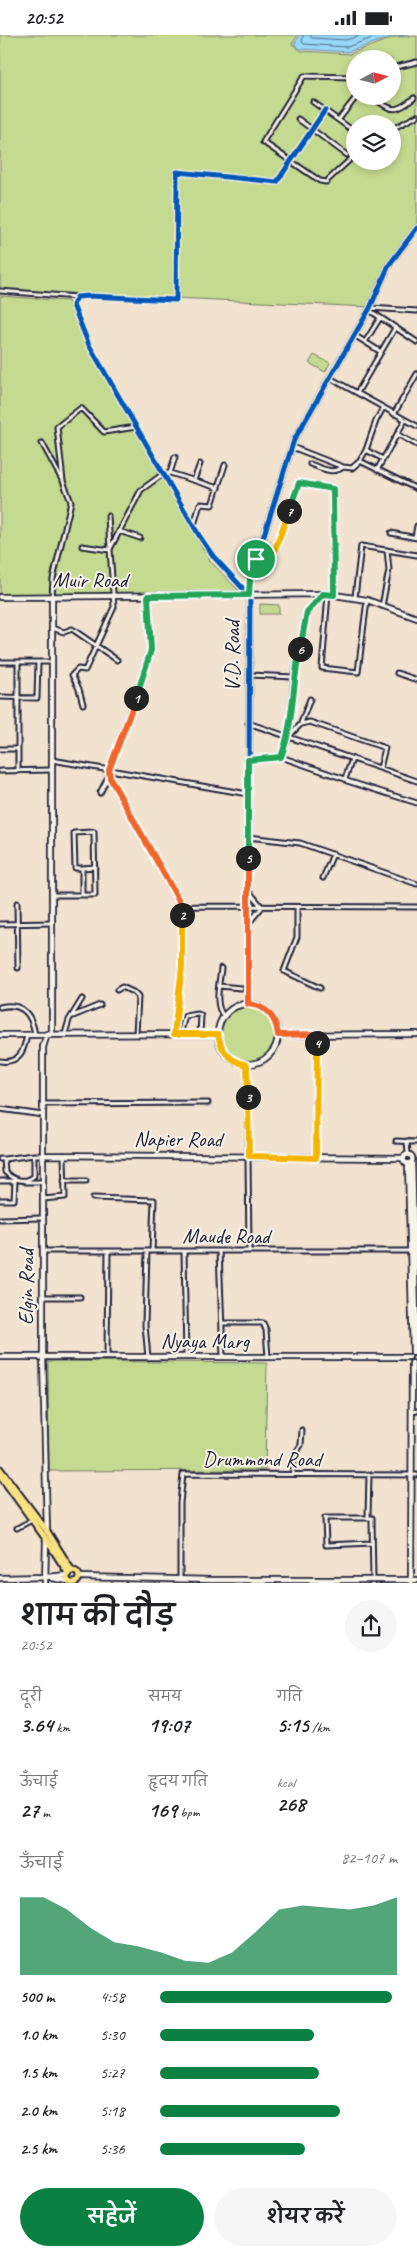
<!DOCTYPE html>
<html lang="hi">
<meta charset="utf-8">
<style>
body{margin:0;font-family:Caveat,"Playpen Sans Deva",sans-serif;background:#f6f6f6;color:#202124;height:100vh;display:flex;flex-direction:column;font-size:19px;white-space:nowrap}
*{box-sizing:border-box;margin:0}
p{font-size:16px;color:#757577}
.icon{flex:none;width:28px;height:28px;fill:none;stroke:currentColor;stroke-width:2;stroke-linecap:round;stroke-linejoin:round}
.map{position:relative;height:1548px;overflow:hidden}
.details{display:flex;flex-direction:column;background:#fff;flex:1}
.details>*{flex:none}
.needle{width:32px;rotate:83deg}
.buttons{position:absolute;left:346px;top:15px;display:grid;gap:10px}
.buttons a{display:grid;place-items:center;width:55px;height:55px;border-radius:50%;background:#fff;box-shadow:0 2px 8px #0003;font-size:25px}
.pin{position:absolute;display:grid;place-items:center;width:42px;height:42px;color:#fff;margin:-21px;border:2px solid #fff;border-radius:50%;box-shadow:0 1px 5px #0007}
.km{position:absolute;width:25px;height:25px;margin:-12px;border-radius:50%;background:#222;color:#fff;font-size:14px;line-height:25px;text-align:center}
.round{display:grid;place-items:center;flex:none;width:52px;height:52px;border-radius:26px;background:#f6f6f6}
.headline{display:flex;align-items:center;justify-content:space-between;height:85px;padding:0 20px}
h1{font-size:28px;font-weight:600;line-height:38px}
.stats{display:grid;grid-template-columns:repeat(3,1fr);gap:8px;height:85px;padding:5px 20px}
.stats div{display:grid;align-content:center}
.stats b{font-size:21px;font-weight:600}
.stats small{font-size:14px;font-weight:400}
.stats p{font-size:14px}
.chart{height:140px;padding:10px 20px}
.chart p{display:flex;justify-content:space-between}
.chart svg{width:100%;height:90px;margin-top:5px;fill:#0b8043;opacity:.7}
.button{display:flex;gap:10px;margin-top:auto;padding:10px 20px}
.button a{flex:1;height:58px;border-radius:30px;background:#0b8043;color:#fff;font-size:20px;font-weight:600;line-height:58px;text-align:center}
.button a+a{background:#f6f6f6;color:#202124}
ul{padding:0 20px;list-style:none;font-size:16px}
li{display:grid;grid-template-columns:80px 60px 1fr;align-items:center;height:38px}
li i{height:12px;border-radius:6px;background:#0b8043}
.status{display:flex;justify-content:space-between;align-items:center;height:35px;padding:0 25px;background:#fff;direction:ltr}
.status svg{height:14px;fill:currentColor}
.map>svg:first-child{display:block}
</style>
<div class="status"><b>20:52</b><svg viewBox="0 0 49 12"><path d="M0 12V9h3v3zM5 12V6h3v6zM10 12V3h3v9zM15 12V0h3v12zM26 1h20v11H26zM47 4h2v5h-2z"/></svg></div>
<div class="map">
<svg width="417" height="1549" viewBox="0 0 417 1549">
<rect width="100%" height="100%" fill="#f2e3d0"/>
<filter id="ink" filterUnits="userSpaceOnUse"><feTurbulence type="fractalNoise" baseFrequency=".02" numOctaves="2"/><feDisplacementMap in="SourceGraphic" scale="10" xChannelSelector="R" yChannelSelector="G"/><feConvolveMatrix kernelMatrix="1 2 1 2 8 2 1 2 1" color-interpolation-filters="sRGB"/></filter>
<g filter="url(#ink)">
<path fill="#c4da90" stroke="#737e66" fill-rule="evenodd" d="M 0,0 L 298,0 L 292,9 L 301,16 L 349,19 L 395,2 L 417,1 L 417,190 L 388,229 L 370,272 L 0,255 ZM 355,24 L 392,24 L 392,61 L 355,61 ZM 355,89 L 392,89 L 392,126 L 355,126 Z
M 0,261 L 68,266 L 87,313 L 197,504 L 211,527 L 239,556 L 239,559 L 0,559 Z
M 314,320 L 330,328 L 325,337 L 309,328 Z
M 260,569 L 279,570 L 279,579 L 260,579 Z
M220 999a28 28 0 1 1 56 0a28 28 0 1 1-56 0Z
M 48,1326 L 267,1328 L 265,1435 L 49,1436 Z"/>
<path fill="#97d7f8" stroke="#688fac" d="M 300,0 L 409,0 L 394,1 L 348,17 L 300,14 L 294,9 Z"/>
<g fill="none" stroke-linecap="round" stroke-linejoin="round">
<path stroke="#516a87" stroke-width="1" d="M 303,0 L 302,7 L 304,9 L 347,12 L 380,0
M 310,0 L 312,3 L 346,5 L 362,0"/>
<defs>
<path id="street" d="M 392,33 L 417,27
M 355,42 L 304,41 L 263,107 L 320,146 L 326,147 L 329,144 L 355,120
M 369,61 C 392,74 392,81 414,63
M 313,67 L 355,97
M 298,84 L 347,120
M 339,84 L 357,61
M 392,94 L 417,81
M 0,256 L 77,262
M 370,273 L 417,276
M 369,275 L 417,307
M 354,300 L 381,317
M 365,307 L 380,283
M 330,343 L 417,391
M 357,358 L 395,293
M 394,379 L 417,339
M 397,399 L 417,410
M 42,408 L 61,443
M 292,412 L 343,432 L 352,433 L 360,426
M 366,415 L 376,386 L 383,373
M 383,424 L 366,415 L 360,426 L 417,454
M 310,429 C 321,433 333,440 343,432
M 377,435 L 405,385
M 170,438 L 175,422
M 194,445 L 200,429
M 108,481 L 110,513
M 194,490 L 200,469 L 212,470 L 225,430
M 119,496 L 140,503
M 391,498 L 417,503
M 415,502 L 417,491
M 82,511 L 110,515
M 256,524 L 272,523 L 299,448 L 333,454 L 334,560
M 328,559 L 322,633 L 358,637 L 367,565
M 248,560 L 213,521 L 200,502 L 89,310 L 73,270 L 77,262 L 89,261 L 176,265 L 177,137 L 277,147 L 325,75
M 148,561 L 151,615 L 139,652 L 109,735 L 110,743 L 182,871 L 417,872
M 52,562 L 53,544 L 71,467 L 63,446 L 57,392 L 81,373 L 104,397 L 136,392
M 355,562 L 361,511 L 417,520
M 382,571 L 389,535 L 387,515
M 52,593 L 64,597 L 72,594 L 117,625
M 0,627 L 52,627
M 18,627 L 18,736
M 397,638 L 417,645
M 250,640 L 294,642
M 0,662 L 37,663 L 38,627
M 83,669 L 79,654 L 72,640 L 78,634 L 85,635 L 114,572 L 110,514 L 141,455 L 163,439 L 170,438 L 218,453
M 248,688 L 417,746
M 301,688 L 310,664
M 289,701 L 301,689 L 310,687 L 385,713 L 380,733
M 0,714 L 17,714
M 281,722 L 345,744 L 347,746 L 417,768
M 52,725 L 248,759
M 249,725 L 281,722 L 289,702 L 294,642 L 307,577 L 323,559
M 0,736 L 51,735
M 345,744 L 352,724
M 100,758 L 109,740
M 248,802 L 300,808 L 417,849
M 82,833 L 95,832
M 323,843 L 333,819
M 52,860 L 95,860 L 94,797 L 74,798 L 75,833 L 82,833 L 82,860
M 17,868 L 18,933
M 297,872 L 297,902 L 284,936 L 320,953
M 0,889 L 51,888
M 248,889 L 262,872 L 248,855
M 221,933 C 220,946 213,971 224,981
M 219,951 L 241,953
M 117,955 L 122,952 L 133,957 L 138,962 L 136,999
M 0,972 C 22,967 32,979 35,1000
M 73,981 L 100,970
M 65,999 L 69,985 L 82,964
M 174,999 L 182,932 L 182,871
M 182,999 L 182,992 L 185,981 L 198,979 L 201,981 L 200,999
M 0,1026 C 19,1029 24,1016 27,1000
M 247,1030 L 249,1216
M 43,1069 L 208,1068
M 0,1074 L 43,1080
M 396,1106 L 417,1107
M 407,1106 L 408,1119
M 316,1122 L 317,999
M 0,1124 L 4,1124 L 5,1137 C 13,1145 25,1149 34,1141 L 34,1120 L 43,1120
M 4,1124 L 34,1120
M 0,1146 L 14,1146
M 64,1146 L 86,1146
M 26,1147 L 43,1147
M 93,1163 L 154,1165 L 152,1216
M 43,1164 L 65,1162 L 64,1120
M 0,1165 L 14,1165 L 15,1146
M 0,1184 L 42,1183
M 43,1216 L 411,1216
M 147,1216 L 145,1290 L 148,1322
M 184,1216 L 186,1322
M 219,1216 L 223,1322
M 43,1262 L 80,1262
M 222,1288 L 263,1288 L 266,1295 L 268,1322
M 107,1322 L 108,1216
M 412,1377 L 417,1376
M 293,1438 L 293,1422 L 301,1410 L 302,1395
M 369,1439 L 368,1483 L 372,1483 L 373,1545
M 368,1483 L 325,1483 L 326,1510 L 372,1508
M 17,1493 L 32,1485
M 180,1544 L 180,1468 L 183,1439 L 417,1440"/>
<path id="secondary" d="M 0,562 L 328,559 L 367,565 L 417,583
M218 999a30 30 0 1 1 60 0a30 30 0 1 1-60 0Z
M 248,969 L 250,544 L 294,405 L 370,273 L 389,230 L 417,193
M 0,1000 L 218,999
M 52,1000 L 52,562
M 278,1000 L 417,999
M403.5 1124a4.5 4.5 0 1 1 9 0a4.5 4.5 0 1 1-9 0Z
M 43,1120 L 404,1123
M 412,1126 L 417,1319
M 408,1128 L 413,1318
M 0,1322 L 409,1322
M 47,1497 L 43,1321 L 43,1012 L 47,999
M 79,1542 L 212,1545 L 417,1545
M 0,1543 L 46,1542 L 68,1540
M 52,1543 L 68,1546
M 45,1549 L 46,1505
M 411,1549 L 412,1328"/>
<path id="primary" d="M 0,1434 L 47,1496 L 72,1536
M 0,1440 L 46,1504 L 68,1538
M67 1542a6 6 0 1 1 12 0a6 6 0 1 1-12 0Z"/>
</defs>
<use href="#street" stroke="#22223b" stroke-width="7"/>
<use href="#secondary" stroke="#22223b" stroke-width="8"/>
<use href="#primary" stroke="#22223b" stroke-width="9"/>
<use href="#street" stroke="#f7f3e8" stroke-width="3"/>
<use href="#secondary" stroke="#f7f3e8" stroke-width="4.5"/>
<use href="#primary" stroke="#f9e181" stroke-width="5"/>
<defs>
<path id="cycleway" d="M 249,560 L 213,521 L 200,502 L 89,310 L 73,270 L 77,262 L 89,261 L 176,265 L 177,137 L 277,147 L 325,75
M 248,969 L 250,544 L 294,405 L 370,273 L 389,230 L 417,193"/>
</defs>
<use href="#cycleway" stroke="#f7f3e8" stroke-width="8"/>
<use href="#cycleway" stroke="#0057b8" stroke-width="5"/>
</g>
</g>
<g fill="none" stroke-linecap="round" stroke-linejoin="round" filter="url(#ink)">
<defs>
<path id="split-1" d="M 136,663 L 151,615 L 148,561 L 249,560 L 250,544 L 256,524"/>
<path id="split-2" d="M 136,663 L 109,735 L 110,743 L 182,871 L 182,880"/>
<path id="split-3" d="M 182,880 L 182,932 L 174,999 L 218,999 C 221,1017 230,1026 247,1030 L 248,1062"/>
<path id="split-4" d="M 248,1062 L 249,1121 L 316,1123 L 317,1008"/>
<path id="split-5" d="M 248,823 L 248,969 C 266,971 276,981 278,1000 L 317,999 L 317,1008"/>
<path id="split-6" d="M 248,823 L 248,725 L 281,722 C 294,688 292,650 300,614"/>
<path id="split-7" d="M 289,476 L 299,448 L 333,454 L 334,560 L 323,559 L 307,577 L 300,614"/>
<path id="split-8" d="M 256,524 L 272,523 L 289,476"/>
</defs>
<use href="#split-1" stroke="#fff" stroke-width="10"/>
<use href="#split-2" stroke="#fff" stroke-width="10"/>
<use href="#split-3" stroke="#fff" stroke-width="10"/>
<use href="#split-4" stroke="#fff" stroke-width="10"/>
<use href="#split-5" stroke="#fff" stroke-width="10"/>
<use href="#split-6" stroke="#fff" stroke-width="10"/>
<use href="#split-7" stroke="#fff" stroke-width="10"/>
<use href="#split-8" stroke="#fff" stroke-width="10"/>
<use href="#split-1" stroke="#22a559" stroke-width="6"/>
<use href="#split-2" stroke="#f0652b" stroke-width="6"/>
<use href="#split-3" stroke="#f5b400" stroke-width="6"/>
<use href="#split-4" stroke="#f5b400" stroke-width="6"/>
<use href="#split-5" stroke="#f0652b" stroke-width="6"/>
<use href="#split-6" stroke="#22a559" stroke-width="6"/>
<use href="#split-7" stroke="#22a559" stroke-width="6"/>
<use href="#split-8" stroke="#f5b400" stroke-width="6"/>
</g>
<g text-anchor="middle" stroke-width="4" stroke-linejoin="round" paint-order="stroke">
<g font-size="21" fill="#22223b" stroke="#f7f3e8">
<text x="90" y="552">Muir Road</text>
<text transform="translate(232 621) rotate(-90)" y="7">V.D. Road</text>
<text x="178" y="1111">Napier Road</text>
<text x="226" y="1208">Maude Road</text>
<text transform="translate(26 1252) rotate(-90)" y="7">Elgin Road</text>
<text x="205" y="1313">Nyaya Marg</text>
<text x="262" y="1431">Drummond Road</text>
</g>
</g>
</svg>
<div class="buttons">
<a><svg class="needle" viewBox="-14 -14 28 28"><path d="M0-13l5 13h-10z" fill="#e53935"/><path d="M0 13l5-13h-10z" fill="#757577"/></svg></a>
<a><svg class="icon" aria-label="layers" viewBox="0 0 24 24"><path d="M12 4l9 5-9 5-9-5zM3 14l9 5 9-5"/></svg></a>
</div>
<div class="pin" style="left:256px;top:524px;background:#1e9e55"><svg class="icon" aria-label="arrive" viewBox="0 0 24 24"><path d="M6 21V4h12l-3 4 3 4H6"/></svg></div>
<b class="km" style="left:136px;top:663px">1</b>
<b class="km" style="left:182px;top:880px">2</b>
<b class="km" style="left:248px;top:1062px">3</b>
<b class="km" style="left:317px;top:1008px">4</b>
<b class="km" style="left:248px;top:823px">5</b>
<b class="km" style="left:300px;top:614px">6</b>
<b class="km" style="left:289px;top:476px">7</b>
</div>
<section class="details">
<div class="headline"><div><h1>शाम की दौड़</h1><p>20:52</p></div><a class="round"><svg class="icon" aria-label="share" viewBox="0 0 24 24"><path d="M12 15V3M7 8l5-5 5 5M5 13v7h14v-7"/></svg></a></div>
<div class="stats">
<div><p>दूरी</p><b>3.64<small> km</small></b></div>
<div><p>समय</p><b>19:07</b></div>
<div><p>गति</p><b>5:15<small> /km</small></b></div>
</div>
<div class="stats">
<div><p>ऊँचाई</p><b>27<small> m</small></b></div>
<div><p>हृदय गति</p><b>169<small> bpm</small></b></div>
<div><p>kcal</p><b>268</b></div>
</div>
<div class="chart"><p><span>ऊँचाई</span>82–107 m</p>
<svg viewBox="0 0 160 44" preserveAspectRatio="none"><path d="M0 44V6L10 6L20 12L30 21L40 28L50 30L60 33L70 37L80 38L90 33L100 23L110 12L120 10L130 11L140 12L150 10L160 6V44z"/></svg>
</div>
<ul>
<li><b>500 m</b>4:58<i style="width:98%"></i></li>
<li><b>1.0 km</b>5:30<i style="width:65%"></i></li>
<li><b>1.5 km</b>5:27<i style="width:67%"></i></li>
<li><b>2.0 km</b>5:18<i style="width:76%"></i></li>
<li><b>2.5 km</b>5:36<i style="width:61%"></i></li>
</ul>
<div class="button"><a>सहेजें</a><a>शेयर करें</a></div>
</section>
